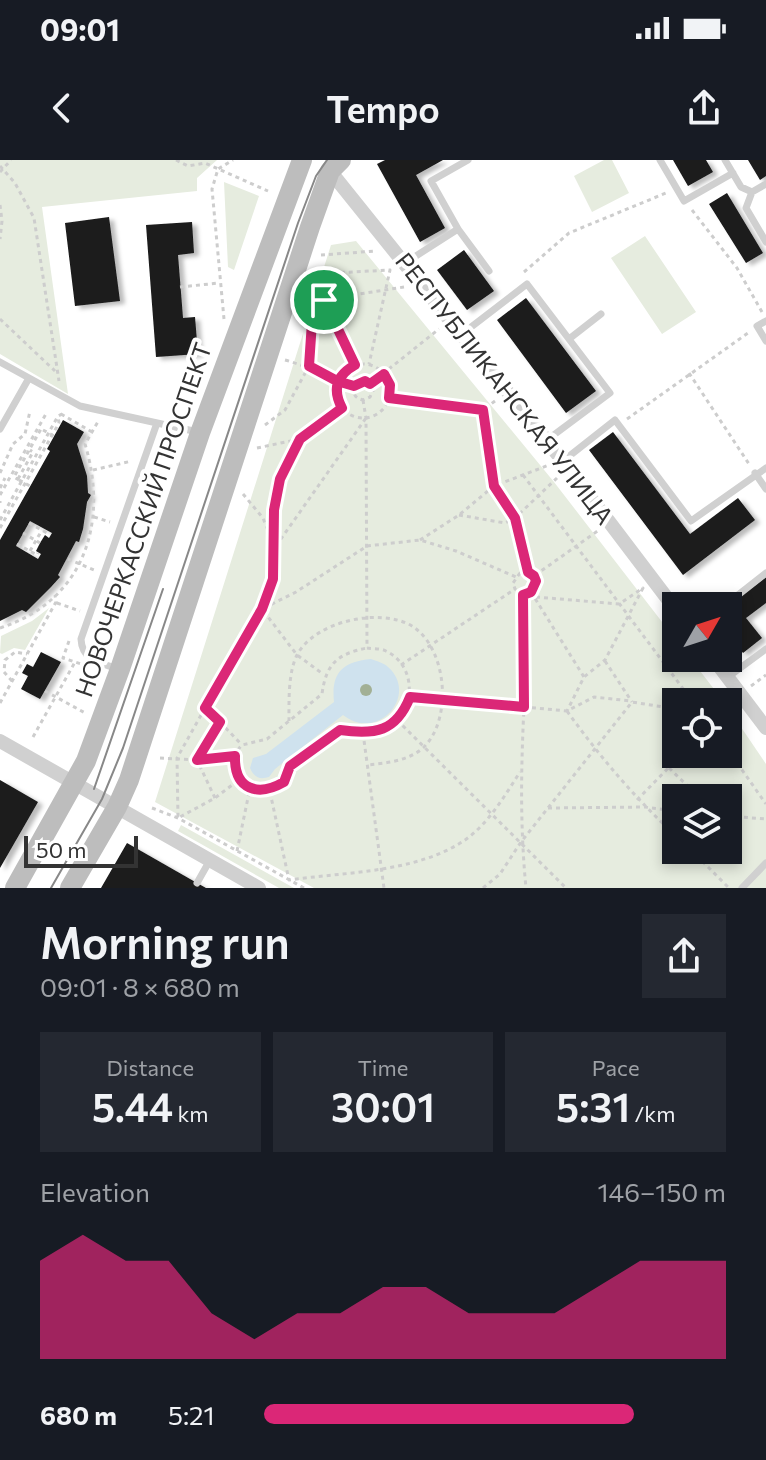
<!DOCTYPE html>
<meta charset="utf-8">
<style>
body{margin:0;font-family:Commissioner,sans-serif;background:#242831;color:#f1f3f6;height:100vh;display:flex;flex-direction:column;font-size:30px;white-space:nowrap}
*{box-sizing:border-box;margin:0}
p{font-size:26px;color:#9ea1a6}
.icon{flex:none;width:44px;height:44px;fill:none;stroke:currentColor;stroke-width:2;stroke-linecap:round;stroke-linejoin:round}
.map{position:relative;height:728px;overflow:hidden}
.side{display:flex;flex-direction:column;background:#171b24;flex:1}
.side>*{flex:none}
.needle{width:52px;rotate:51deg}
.controls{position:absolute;left:662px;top:432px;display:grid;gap:16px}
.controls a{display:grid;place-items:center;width:80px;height:80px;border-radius:0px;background:#171b24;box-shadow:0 4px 12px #0003;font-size:40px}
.scale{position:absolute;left:24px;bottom:20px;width:114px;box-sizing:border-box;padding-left:8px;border:4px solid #333;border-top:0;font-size:22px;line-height:28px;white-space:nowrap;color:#333;-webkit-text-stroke:6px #fff;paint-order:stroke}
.pin{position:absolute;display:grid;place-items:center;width:68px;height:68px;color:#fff;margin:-34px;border:4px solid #fff;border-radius:50%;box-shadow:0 2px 8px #0007}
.round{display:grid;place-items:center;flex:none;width:84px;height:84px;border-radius:0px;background:#242831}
.headline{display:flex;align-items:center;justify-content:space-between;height:136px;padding:0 40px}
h1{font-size:44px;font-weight:600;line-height:60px}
.metrics{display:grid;grid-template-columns:repeat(3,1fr);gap:12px;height:136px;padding:8px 40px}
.metrics div{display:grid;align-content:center;border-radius:0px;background:#242831;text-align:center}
.metrics b{font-size:40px;font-weight:600}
.metrics small{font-size:22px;font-weight:400}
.metrics p{font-size:22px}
.chart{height:224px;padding:16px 40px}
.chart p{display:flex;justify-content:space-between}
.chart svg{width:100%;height:144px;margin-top:8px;fill:#db2777;opacity:.7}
ul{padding:0 40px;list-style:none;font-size:26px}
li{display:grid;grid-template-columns:128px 96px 1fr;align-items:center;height:60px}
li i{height:20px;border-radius:10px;background:#db2777}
.status{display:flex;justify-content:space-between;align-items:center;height:56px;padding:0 40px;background:#171b24;direction:ltr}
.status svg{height:22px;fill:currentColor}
header{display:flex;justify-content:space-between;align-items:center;height:104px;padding:0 40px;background:#171b24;font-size:36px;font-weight:600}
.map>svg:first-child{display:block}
</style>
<div class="status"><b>09:01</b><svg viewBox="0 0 49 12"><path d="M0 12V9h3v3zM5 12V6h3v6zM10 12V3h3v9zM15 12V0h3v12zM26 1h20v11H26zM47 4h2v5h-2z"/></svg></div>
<header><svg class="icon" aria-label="back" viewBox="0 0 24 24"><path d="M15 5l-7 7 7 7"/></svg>Tempo<svg class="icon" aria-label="share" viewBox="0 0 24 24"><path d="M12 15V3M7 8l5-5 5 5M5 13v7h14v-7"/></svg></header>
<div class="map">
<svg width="766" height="728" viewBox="0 0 766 728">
<defs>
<filter id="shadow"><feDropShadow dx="5" dy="3" stdDeviation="2" flood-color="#0004"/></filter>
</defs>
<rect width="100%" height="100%" fill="#fff"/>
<path fill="#e6ecdf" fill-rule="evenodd" d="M 0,0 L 217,0 L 197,18 L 197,31 L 42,47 L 68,234 L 0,194 Z
M 604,0 L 612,0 L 629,33 L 592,52 L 574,16 Z
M 224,22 L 259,36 L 234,110 L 228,107 Z
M 645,76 L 696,152 L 662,174 L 611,98 Z
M 356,81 L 554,322 L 676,480 L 676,498 L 690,498 L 724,542 L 676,542 L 676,594 L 728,594 L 728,548 L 766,604 L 766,728 L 314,728 L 155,642 L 331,85 ZM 676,638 L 728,638 L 728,690 L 676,690 Z
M 49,448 L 25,490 L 14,488 L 2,494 L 0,493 L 1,476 L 32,461 Z
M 181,665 L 294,728 L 279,728 L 178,671 Z"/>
<path fill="#cfe2ee" d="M 371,499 C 376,501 384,503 388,507 C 419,534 379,583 343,555 L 275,609 L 269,617 C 259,620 254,617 250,608 L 253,598 L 266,594 L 334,542 C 331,513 342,502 371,499 Z"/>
<path fill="#1a1a1a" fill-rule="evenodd" filter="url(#shadow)" d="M 385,0 L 443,0 L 416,15 L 445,68 L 420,82 L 377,4 Z
M 673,0 L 706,0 L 713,12 L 688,26 Z
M 748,0 L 766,0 L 766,16 L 760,20 Z
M 727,33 L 763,93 L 746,103 L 709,44 Z
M 109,57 L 120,141 L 75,146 L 65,63 Z
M 192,62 L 194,93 L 178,95 L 183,158 L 195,157 L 198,194 L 156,197 L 146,65 Z
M 464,90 L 494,131 L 467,150 L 437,110 Z
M 526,138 L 596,231 L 566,253 L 497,160 Z
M 63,260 L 84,272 L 77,284 L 87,316 L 88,333 L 91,335 L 87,342 L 83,369 L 79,382 L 76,381 L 58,415 L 60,417 L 51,427 L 26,452 L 22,450 L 0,461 L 0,380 L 50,291 L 47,289 ZM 30,361 L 52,373 L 49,378 L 45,375 L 40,383 L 36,391 L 41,394 L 38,399 L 16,386 Z
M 613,272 L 690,374 L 738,338 L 755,360 L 683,415 L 589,290 Z
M 766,417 L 766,443 L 746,458 L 762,478 L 743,493 L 728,473 L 728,446 Z
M 41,492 L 61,502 L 40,539 L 21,529 L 28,516 L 22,513 L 27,504 L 33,507 Z
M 0,620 L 38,642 L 0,708 Z
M 127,683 L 197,723 L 206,728 L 101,728 Z"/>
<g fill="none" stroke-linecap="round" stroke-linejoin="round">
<path stroke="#cdcdcd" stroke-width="3" stroke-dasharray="4 4" stroke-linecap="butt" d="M 176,0 L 188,6 L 205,3 L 268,31
M 0,6 L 15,23 L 34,58 L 59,221
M 0,12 L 11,0
M 0,45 L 2,61 L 0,79
M 692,50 L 737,108 L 762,152
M 321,95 L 376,91
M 524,112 L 569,73 L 666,33
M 180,127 L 219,123
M 0,159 L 55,211
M 224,159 L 212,29 L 218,9 L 233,0
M 285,200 C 311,207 329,219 354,226 L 365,221 L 370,224 L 373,231 L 370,237 L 363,240 C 355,238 353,235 354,226
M336 231a27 27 0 1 1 54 0a27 27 0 1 1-54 0Z
M 355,205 L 313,114 L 390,110 L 369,204
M 689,213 L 749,304
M 370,224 L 439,169
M 389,238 L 483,250
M 363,240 L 366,258 L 367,488
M 495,241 L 483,250 L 494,326 L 515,358 L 528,412 L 534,416
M 342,248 L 300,279 L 280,319 L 274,350 L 273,419 L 262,449 L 296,432 L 367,386 L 420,380 L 456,391 L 516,417
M 61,254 L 92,272
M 627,259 L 748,173
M 265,265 L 285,250 L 309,206 L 312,162 L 302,143 L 404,127
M 257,288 L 300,279
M 93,310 L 132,301
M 0,313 L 13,284 L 25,274 L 30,251
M 523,315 L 693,542
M 18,319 L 33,292 L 30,290
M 19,320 L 14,317 L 41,269
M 0,328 L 5,318
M 243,334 L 263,358 L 273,383
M 0,335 L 47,252
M 0,341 L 0,343
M 459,355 L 505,363 L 515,358 L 557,318
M 94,357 L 110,362
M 0,360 L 58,256 L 66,252
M 29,363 L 49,374
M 0,368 L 59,263 L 58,256
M 23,373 L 40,383
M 420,380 L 459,355 L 494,326 L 549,305
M 17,384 L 37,395 L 38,393
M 276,386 L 366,258
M 68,399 L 94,410
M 528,412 L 520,413 L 513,423 L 515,429 L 523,435 L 528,434 L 535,427 L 534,416 L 599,370
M 531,432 L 584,517 L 567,551
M 523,435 L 524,547 L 567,551 L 594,537 L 631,541
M 536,437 L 619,444 L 643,428 L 605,500 L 584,517
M 57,443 L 80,451
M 0,468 C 84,441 109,363 85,284 L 99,260
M 69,481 L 63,498 L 81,504
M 367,488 C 372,489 381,488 386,491 C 421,508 415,561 378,570 C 365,574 353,572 340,570 L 290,606 L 284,622 C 278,625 273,629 266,631 C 249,633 229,614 235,596 C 236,592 239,588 242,585 L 267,579 L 322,534 C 326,504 337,494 367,488 Z
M 605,501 L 632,542
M 401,505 L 515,429
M 12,521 L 4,512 L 5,500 L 15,492 L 27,494
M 751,526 L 766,515
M 45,531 L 87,554
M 410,537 L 524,547 C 521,608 520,667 526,728
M 0,543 L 56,442 L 55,435
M 205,548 L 177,598 L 178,658 L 215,638 L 240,619
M 567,551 C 600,597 635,638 676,676
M 397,560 L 566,728
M 289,561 C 289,541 288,513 297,495 C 315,461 380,447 412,466 C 447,488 453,558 424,587 C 409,601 386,603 367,605
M 220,562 L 242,585
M 363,573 L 384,728
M 33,577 L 75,502
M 728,590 L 766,644
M 160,598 L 197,600 L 235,596
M 669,608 L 700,638
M 270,632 L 289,720 C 345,712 413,713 462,682 C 487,666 504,637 520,612
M 215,638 L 197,600 L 220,562 L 205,548 L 262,449 L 297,495 L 323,514
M 637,640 L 682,594
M 152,648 L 178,658 L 304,728
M 548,648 L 645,647 L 676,651
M 728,656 L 766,659
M 691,690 L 729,728
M 237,691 L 250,628
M 483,728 L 500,714 L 521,682 L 632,542 L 676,549"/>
<path stroke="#d0d0d0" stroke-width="7" d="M 468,0 L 431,21 L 458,69 L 489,111
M 660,0 L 684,41 L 733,13
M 725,0 L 741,27 L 752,32 L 766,24
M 752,32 L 746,48 L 766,82
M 405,103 L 458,69
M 766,161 L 757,166 L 766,181
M 462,174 L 527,124 L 610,233 L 547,280
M 569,179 L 601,154
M 0,202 L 80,246 L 198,272
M 0,269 L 29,218
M 563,301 L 615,260 L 691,361 L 766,308
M 755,313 L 766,329
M 724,446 L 766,413
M 118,509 C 101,503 82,501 81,479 L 157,263
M 728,517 L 766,489
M 197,723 L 210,700
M 742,728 L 766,703"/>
<path stroke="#d0d0d0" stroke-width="14" d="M 330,11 L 563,301 L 676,450
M 713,498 L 766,568
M 0,581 L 259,728"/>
<path stroke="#bdbdbd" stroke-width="20" d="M 15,728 L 86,601 L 120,509 L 200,273 L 302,0
M 70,728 L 117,647 L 129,620 L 310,67 L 330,11 L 341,0"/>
<path stroke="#888" stroke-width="2" d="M 94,629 L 163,429
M 51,728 L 102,639 L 123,588 L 298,63 L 316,16 L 327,0"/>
<path stroke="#cdcdcd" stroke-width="3" stroke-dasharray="4 4" stroke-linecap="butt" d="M 43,270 L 54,276
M 19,320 L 30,326
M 30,391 L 42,370"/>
</g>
<circle fill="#a2b095" cx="366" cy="530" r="6"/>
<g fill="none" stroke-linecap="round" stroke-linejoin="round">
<defs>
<path id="route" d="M 324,140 L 355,205 C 337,215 332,229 342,248 L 300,279 L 280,319 L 274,350 L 273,419 L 262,449 L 205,548 L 220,562 L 197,600 L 235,596 C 234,630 258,637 284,622 L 290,606 L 340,570 C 375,575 396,572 410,537 L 524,547 L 523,435 L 531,432 L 536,421 L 534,416 L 528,412 L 515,358 L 494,326 L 483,250 L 389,238 L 390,225 L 384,214 L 370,224 L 365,221 L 354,226 L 337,221 L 309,206 L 312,162 L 302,143 L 324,140"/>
</defs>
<use href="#route" stroke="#fff" stroke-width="16"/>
<use href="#route" stroke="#db2777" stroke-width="10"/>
</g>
<g text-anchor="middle" stroke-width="8" stroke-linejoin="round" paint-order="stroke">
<g font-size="24" fill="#333" stroke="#fff">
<text transform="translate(504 229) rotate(52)" y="8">РЕСПУБЛИКАНСКАЯ УЛИЦА</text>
<text transform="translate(144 360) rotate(-71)" y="8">НОВОЧЕРКАССКИЙ ПРОСПЕКТ</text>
</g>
</g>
</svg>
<div class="controls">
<a><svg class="needle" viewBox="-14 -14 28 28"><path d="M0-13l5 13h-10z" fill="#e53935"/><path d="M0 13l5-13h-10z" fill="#9ea1a6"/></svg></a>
<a><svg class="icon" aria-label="locate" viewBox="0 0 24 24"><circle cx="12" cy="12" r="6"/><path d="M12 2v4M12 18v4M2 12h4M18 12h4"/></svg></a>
<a><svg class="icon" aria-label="layers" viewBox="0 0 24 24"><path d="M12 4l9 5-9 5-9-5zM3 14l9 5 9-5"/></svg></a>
</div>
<div class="scale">50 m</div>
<div class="pin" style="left:324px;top:140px;background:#1e9e55"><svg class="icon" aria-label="arrive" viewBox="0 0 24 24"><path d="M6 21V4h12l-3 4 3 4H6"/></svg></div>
</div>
<section class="side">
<div class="headline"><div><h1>Morning run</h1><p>09:01 · 8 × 680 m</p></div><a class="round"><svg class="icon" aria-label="share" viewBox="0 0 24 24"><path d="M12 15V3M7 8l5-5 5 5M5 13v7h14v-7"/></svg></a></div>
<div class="metrics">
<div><p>Distance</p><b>5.44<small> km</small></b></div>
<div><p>Time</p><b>30:01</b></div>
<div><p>Pace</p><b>5:31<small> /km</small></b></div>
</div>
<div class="chart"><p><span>Elevation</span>146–150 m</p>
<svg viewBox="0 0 160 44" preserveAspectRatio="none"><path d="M0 44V14L10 6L20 14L30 14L40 30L50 38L60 30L70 30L80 22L90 22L100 30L110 30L120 30L130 22L140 14L150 14L160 14V44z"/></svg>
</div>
<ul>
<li><b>680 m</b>5:21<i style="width:80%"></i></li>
</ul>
</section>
